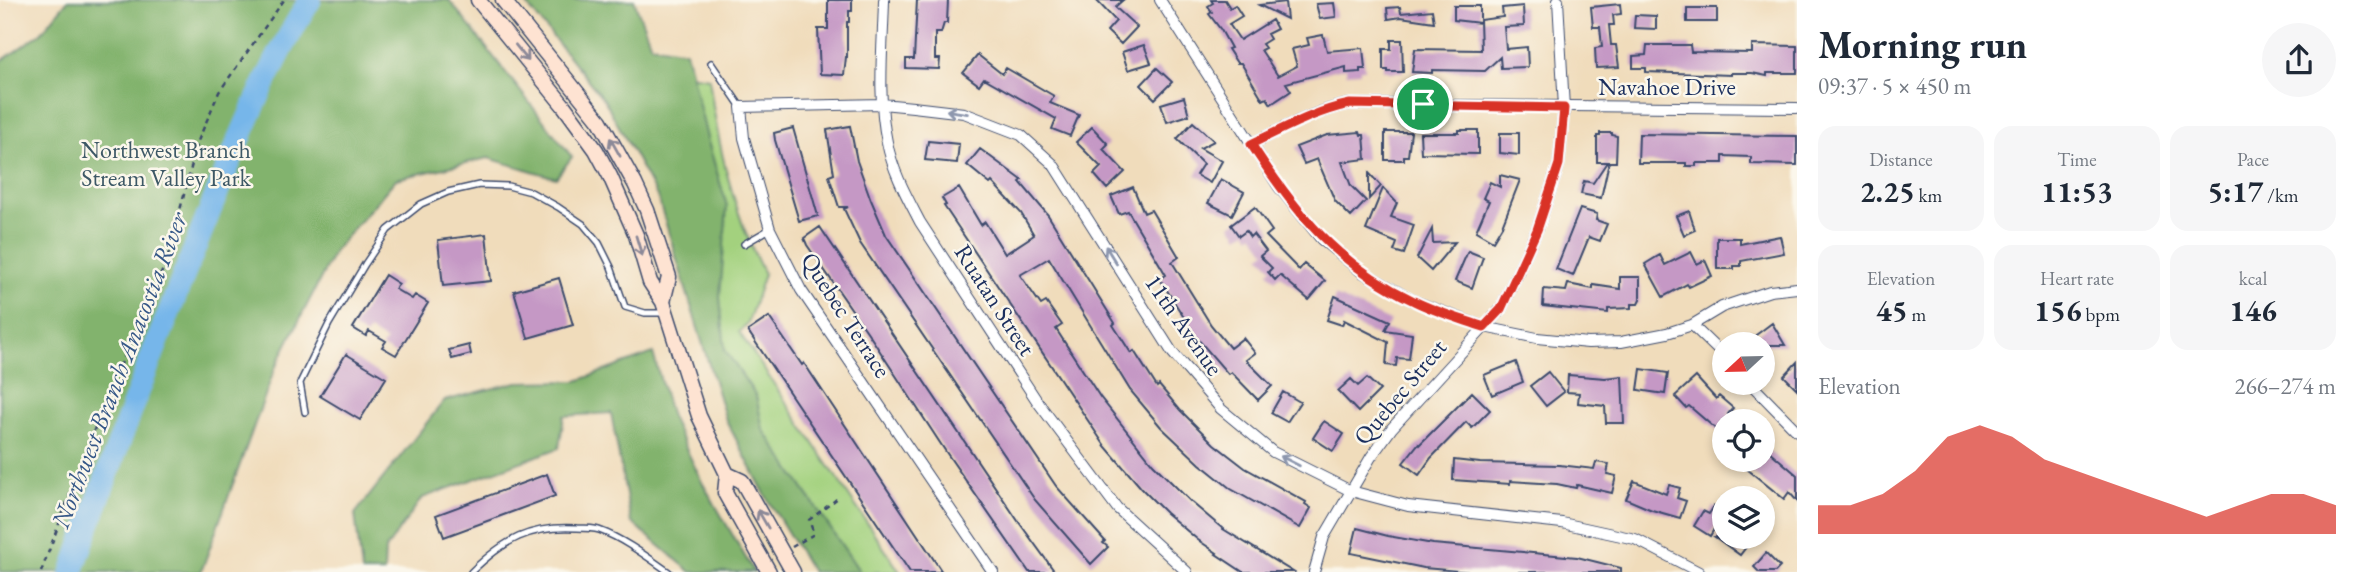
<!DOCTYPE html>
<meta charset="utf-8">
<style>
body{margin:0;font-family:"EB Garamond",serif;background:#f6f6f7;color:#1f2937;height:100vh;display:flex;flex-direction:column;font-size:26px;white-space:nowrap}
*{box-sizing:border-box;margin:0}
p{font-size:23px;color:#747a83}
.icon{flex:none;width:38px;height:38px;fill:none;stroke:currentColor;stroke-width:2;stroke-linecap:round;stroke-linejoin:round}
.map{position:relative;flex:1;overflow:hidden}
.panel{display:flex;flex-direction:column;background:#fff;width:560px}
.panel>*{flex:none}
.needle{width:46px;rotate:248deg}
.controls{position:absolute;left:1712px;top:332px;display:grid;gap:14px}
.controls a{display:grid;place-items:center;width:63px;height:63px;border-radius:50%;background:#fff;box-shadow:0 4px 10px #0003;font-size:35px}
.pin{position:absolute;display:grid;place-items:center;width:60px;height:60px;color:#fff;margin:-30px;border:4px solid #fff;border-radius:50%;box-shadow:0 2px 7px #0007}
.round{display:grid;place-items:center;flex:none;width:74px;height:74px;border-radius:37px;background:#f6f6f7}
.overview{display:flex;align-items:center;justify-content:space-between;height:119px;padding:0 21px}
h1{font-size:38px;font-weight:700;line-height:52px}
.stats{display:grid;grid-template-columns:repeat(3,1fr);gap:10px;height:119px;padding:7px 21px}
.stats div{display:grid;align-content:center;border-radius:18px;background:#f6f6f7;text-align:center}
.stats b{font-size:30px;font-weight:700}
.stats small{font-size:19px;font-weight:400}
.stats p{font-size:19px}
.chart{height:196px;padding:14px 21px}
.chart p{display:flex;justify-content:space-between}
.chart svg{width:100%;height:126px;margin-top:7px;fill:#d93025;opacity:.7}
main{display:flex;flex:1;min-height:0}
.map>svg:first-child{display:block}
</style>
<main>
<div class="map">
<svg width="1797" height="572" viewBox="0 0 1797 572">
<rect width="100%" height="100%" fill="#fbf7ec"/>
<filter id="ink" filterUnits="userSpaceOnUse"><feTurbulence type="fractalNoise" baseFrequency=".0143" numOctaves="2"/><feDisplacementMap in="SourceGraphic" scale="14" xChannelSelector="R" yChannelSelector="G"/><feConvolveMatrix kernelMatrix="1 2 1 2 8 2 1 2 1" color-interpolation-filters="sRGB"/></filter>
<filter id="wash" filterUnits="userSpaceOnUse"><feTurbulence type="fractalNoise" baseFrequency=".00686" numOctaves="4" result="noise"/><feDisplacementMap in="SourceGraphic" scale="28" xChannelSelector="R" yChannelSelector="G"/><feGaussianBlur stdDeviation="1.57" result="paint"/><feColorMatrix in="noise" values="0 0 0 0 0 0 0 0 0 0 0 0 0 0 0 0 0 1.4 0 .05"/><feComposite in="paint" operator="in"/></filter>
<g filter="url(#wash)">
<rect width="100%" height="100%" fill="#f0dcbb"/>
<path fill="#a3d17e" stroke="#5f806e" stroke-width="2" d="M 591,62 L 709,78 C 718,147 733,212 764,274 L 748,323 L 739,332 L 900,572 L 819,572 L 756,451 L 688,245 Z"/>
<path fill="#82b36d" stroke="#4e7166" stroke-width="2" d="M 68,0 L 449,0 L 572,157 L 556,178 L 488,158 L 396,179 L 335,250 L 275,368 L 201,572 L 0,572 L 0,62 L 41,33 Z
M 523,0 L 634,0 L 651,45 L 686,51 L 708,142 L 727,206 L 720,297 L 725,350 L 756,396 L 763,429 L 860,572 L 812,572 L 768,500 L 726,420 L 658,198 L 605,101 Z
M 653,353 L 671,417 L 702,482 L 754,572 L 691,572 L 631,522 L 611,413 L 564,416 L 559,448 L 422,498 L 385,550 L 384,572 L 362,572 L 355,514 L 444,401 L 517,382 L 577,381 Z"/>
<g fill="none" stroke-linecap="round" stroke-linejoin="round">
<path stroke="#76b6ea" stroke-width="23" d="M 72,572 C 111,462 152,353 196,245 C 230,161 262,77 310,0"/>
</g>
<g id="blocks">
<path fill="#c598c5" d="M 828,0 L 852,0 L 852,11 L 849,11 L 849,22 L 847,22 L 847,57 L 846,57 L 844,75 L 820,74 L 818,29 L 828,29 Z
M 917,0 L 948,0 L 947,23 L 944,23 L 941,33 L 935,33 L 935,59 L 940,59 L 939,69 L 906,68 L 906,59 L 914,59 Z
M 1096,0 L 1123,0 L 1115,7 L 1137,27 L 1121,44 L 1107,31 L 1116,21 Z
M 1211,0 L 1225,0 L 1230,8 L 1235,5 L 1242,16 L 1229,24 L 1240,40 L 1272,20 L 1277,29 L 1267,34 L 1270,39 L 1262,44 L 1265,48 L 1261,50 L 1278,76 L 1297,66 L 1292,49 L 1309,45 L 1307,38 L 1323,35 L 1327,51 L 1363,48 L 1365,69 L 1360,69 L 1360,72 L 1346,73 L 1346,67 L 1286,83 L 1291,91 L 1271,104 L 1267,98 L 1263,100 L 1241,63 L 1237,63 L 1228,49 L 1231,48 L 1221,30 L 1209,14 L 1212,12 L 1208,6 L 1213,3 Z
M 1285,2 L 1287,19 L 1259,5 Z
M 1334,3 L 1336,17 L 1320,19 L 1316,4 Z
M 1620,4 L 1621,14 L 1613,15 L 1614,25 L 1609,25 L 1611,45 L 1616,45 L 1619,67 L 1596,68 L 1595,48 L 1602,47 L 1600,27 L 1593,27 L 1591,7 Z
M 1454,6 L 1480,6 L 1480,23 L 1454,20 Z
M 1523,6 L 1524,26 L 1504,27 L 1506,49 L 1527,47 L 1528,67 L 1501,68 L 1500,57 L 1485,71 L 1432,70 L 1432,73 L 1412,72 L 1415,49 L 1481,50 L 1480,20 L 1503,17 L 1502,8 Z
M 1400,7 L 1401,13 L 1432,10 L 1434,22 L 1401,17 L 1388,19 L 1387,8 Z
M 1687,8 L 1717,8 L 1717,22 L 1687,22 Z
M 1635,15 L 1656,16 L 1656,29 L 1634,28 Z
M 1391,40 L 1402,40 L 1403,72 L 1388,72 L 1388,70 L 1383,70 L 1383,49 L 1391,49 Z
M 1144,45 L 1151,63 L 1128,70 L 1122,52 Z
M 1647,45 L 1690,45 L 1691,52 L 1752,53 L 1752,45 L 1797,46 L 1797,73 L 1767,73 L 1767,76 L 1752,73 L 1731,73 L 1731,75 L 1646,72 L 1646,68 L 1633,68 L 1633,56 L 1646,55 Z
M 978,55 L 1002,74 L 1006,68 L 1054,96 L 1050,103 L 1079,115 L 1070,136 L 1052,129 L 1056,119 L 984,78 L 979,85 L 963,73 Z
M 1157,68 L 1172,82 L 1155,99 L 1141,85 Z
M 1184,97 L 1189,115 L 1167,122 L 1161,104 Z
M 1193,122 L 1214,141 L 1200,148 L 1222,161 L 1210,183 L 1196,175 L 1203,164 L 1177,139 Z
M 850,126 L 857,161 L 871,200 L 886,235 L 1056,486 L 1105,541 L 1103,543 L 1108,547 L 1091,564 L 1035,500 L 860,243 L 844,209 L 848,207 L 839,207 L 829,176 L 834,174 L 827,130 Z
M 1092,127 L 1108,144 L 1103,149 L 1125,172 L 1107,189 L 1094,174 L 1101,167 L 1076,142 Z
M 793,128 L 818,216 L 799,221 L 775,140 L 774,133 Z
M 1459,130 L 1478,130 L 1478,154 L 1421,153 L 1420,133 L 1459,133 Z
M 1360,132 L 1361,135 L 1364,135 L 1366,159 L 1342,162 L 1351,186 L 1366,201 L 1351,217 L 1335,201 L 1317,159 L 1304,164 L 1296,147 L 1327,135 Z
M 1385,132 L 1411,132 L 1408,156 L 1404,156 L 1404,160 L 1385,160 Z
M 1500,133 L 1519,133 L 1519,155 L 1500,153 Z
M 1600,133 L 1612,133 L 1612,135 L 1617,136 L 1616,162 L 1609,162 L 1601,198 L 1581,194 L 1584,181 L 1593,183 L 1607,162 L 1597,162 L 1597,136 L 1600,136 Z
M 1639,134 L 1797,136 L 1797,165 L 1751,164 L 1751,157 L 1723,156 L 1723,163 L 1696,163 L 1696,166 L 1686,166 L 1686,163 L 1638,163 Z
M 928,141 L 959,144 L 957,163 L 925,160 Z
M 980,149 L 1022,180 L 1020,182 L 1048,215 L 1079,265 L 1115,323 L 1113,325 L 1131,353 L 1134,351 L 1157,387 L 1159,385 L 1180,410 L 1214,444 L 1245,468 L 1306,502 L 1305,504 L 1311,508 L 1300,528 L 1231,489 L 1200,464 L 1161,427 L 1130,390 L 1049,258 L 1020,275 L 1041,305 L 1046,302 L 1062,325 L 1056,329 L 1100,397 L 1153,464 L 1190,501 L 1223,529 L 1293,572 L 1243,572 L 1216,554 L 1217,553 L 1198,540 L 1166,513 L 1143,490 L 1105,446 L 944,206 L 946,205 L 942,198 L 959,188 L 981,225 L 985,222 L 1005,254 L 1034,235 L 1021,213 L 992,182 L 990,184 L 967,165 Z
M 1369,173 L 1381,186 L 1369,199 Z
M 1500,175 L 1520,180 L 1502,226 L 1493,241 L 1476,231 L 1489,201 L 1483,198 L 1490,182 L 1500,187 Z
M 1221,179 L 1244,192 L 1232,215 L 1208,203 Z
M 1133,187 L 1144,213 L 1151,210 L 1179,257 L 1172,262 L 1211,325 L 1230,348 L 1243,338 L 1255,353 L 1246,360 L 1272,386 L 1258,400 L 1231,372 L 1228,374 L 1196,337 L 1160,279 L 1166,275 L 1128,211 L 1119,214 L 1111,196 Z
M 1383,188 L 1397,203 L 1391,217 L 1414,225 L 1404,254 L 1394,251 L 1397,243 L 1366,230 Z
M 1255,207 L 1272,231 L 1266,236 L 1299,270 L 1304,264 L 1325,281 L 1309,300 L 1280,275 L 1275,280 L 1268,272 L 1272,268 L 1260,256 L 1266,251 L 1253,234 L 1250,237 L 1246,231 L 1239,236 L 1231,225 Z
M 1580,209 L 1597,214 L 1596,220 L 1607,224 L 1600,241 L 1589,237 L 1573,276 L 1556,269 Z
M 1689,211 L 1695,230 L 1684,235 L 1676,216 Z
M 820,227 L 1018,521 L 1055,572 L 1029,572 L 946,452 L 868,333 L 807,245 L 804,238 Z
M 1432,229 L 1433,243 L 1455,242 L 1431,271 L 1417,258 Z
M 486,234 L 491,281 L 443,286 L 438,240 Z
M 1780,236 L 1784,253 L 1741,261 L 1741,266 L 1734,266 L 1734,269 L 1717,269 L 1717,238 L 1740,238 L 1740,244 Z
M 1468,251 L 1483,257 L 1472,288 L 1455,281 Z
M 1691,252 L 1697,264 L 1705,260 L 1712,276 L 1689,287 L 1687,284 L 1663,297 L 1645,264 L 1660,255 L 1665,265 Z
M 385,275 L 399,284 L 395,289 L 412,299 L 415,295 L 428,303 L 396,355 L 382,347 L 386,341 L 369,331 L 366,336 L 353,328 Z
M 1620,277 L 1640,277 L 1640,300 L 1638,304 L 1631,304 L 1631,308 L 1608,309 L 1608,313 L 1543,306 L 1544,289 L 1566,291 L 1568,284 L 1593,289 L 1593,285 L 1620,289 Z
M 559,278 L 573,325 L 528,338 L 514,291 Z
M 1335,296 L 1390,321 L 1385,330 L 1412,334 L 1409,359 L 1397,358 L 1396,366 L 1386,365 L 1388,342 L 1344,320 L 1342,325 L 1327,320 Z
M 769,317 L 802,365 L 804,363 L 942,572 L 910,572 L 748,331 Z
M 1772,323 L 1785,345 L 1742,345 L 1760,332 Z
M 469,345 L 471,354 L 452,359 L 449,350 Z
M 346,354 L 386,378 L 360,420 L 320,396 Z
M 1516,362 L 1523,382 L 1492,395 L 1484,375 Z
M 1797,362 L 1797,389 L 1784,376 Z
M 1641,369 L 1668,373 L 1665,394 L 1638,390 Z
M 1548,372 L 1564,392 L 1546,406 L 1530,386 Z
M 1568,375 L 1605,378 L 1622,376 L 1624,423 L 1606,423 L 1605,406 L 1578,403 L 1579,393 L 1567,392 Z
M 1696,377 L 1716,399 L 1719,396 L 1733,408 L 1728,414 L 1743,422 L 1724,422 L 1724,436 L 1689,406 L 1686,408 L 1675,396 Z
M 1367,378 L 1380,390 L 1358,412 L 1338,391 L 1351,379 L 1358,386 Z
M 1283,392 L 1300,402 L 1287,422 L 1271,413 Z
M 1472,392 L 1490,410 L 1472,428 L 1466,422 L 1431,458 L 1419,475 L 1403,463 L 1418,444 L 1419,445 Z
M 1324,421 L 1344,434 L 1333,451 L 1313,438 Z
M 1762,445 L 1797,475 L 1797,501 L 1789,492 L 1784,499 L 1736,460 L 1762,460 Z
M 1454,460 L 1480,463 L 1559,465 L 1594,469 L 1596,462 L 1609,464 L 1607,474 L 1616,476 L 1612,493 L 1577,485 L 1576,488 L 1557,484 L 1510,481 L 1510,484 L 1453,480 Z
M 547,474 L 555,496 L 444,537 L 436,515 Z
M 1634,481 L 1666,494 L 1669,485 L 1680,488 L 1677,498 L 1686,501 L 1680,518 L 1652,510 L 1626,499 Z
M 1714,506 L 1724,512 L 1710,536 L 1694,526 L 1703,511 L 1709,514 Z
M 1357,528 L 1388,536 L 1433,544 L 1577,557 L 1621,568 L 1621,572 L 1470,572 L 1424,568 L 1351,553 Z
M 1715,537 L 1744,537 L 1750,542 L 1740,555 Z
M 1766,553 L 1780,567 L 1775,572 L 1759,572 L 1754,567 Z"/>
</g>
</g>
<g filter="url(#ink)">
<use href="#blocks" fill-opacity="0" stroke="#3b496c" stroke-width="2"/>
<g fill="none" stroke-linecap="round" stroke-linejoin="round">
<defs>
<path id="lane" d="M 711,63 L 741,107
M 744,244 L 770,229
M 305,412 L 300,383 L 329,324 L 365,264 L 388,230 L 421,204 L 448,192 L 479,185 L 508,186 L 531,192 L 558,207 L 583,224 L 599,243 L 611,267 L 625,307 L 645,313 L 663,313
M 471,572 C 504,540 530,525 577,528 C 584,528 593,528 599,530 C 622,538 649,558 669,572"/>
<path id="street" d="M 884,0 C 883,47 877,96 887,142 C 892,170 907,197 920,222 L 1037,401 L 1117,508 L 1187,572
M 1160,0 L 1279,187 L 1321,239 L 1362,272 L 1414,301 L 1484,327 L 1537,338 L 1588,343 L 1621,342 L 1667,333 L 1692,325 L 1722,307 L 1770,291 L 1797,288
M 1251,144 C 1283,129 1315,110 1350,104 L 1797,108
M 1692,325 L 1724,356
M 1750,383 L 1797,431
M 993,572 L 801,290 L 770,229 L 744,138 L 741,107 L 882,104 L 913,107 L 964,113 L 1021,135 L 1053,164 L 1172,352 L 1221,409 L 1273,452 L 1351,491 L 1408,506 L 1562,523 L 1635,539 L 1699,572
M 1314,572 L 1324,537 L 1371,457 L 1392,428 L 1501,309 L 1537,230 L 1559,164 L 1564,108 L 1558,0"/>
<path id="secondary" d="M 478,0 L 564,106 L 596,150 L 610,176 L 636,235 L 650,282 L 663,302 L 699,416 L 727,474 L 725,493 L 769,572
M 503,0 L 600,121 L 635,184 L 647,210 L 669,277 L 663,302
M 727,474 L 742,481 L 793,572"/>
</defs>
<use href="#lane" stroke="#3b496c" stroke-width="8"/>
<use href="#street" stroke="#3b496c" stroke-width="12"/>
<use href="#secondary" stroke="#3b496c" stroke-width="17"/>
<path stroke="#3b496c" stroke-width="2.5" stroke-dasharray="5 5" stroke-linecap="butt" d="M 792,547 L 814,534 L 809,520 L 838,498
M 41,572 L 106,398 L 167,260 L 198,141 L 219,92 L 284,0"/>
<use href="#lane" stroke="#fff" stroke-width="5"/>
<use href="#street" stroke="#fff" stroke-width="10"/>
<use href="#secondary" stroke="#fee3d2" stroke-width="14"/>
</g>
<defs><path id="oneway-shaft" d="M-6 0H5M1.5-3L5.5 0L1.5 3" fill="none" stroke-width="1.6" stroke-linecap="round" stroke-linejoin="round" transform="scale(1.75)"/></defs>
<g stroke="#8c8998">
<use href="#oneway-shaft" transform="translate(522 53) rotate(51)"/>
<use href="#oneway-shaft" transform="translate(615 147) rotate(-119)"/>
<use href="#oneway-shaft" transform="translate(639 246) rotate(73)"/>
<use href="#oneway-shaft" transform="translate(763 519) rotate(-120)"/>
</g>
<g stroke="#8d97ae">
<use href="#oneway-shaft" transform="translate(957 112) rotate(-171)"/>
<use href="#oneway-shaft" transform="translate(1111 255) rotate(-122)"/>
<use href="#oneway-shaft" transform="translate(1290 461) rotate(-153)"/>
</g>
</g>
<g fill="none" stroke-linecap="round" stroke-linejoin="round" filter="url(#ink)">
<defs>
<path id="route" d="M 1350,104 L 1564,108 L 1559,164 L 1537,230 L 1501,309 L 1484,327 C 1461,319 1436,312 1414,301 C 1337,265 1296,213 1251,144 C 1283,129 1315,111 1350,104 Z"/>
</defs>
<use href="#route" stroke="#fff" stroke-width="14"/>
<use href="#route" stroke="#d93025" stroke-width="9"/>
</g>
<g text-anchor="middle" stroke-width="5" stroke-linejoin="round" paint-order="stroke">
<g font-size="24" fill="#1b2f5e" stroke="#fbf7ec">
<text x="1667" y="95">Navahoe Drive</text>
<text transform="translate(995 300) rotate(57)" y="8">Ruatan Street</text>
<text transform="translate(846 315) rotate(57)" y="8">Quebec Terrace</text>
<text transform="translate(1184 325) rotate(55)" y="8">11th Avenue</text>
<text transform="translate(1400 392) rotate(-50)" y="8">Quebec Street</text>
</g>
<g font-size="24" fill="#3d5866" stroke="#fbf7ec">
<text x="166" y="158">Northwest Branch<tspan x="166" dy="28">Stream Valley Park</tspan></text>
</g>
<g font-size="26" font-style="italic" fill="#365888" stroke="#fbf7ec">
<text transform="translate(119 370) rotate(-69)" y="9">Northwest Branch Anacostia River</text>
</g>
</g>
</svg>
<div class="controls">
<a><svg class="needle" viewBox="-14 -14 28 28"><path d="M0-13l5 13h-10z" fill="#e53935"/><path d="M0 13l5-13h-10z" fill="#747a83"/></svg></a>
<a><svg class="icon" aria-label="locate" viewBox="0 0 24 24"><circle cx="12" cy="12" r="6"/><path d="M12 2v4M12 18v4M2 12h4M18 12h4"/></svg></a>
<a><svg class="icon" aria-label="layers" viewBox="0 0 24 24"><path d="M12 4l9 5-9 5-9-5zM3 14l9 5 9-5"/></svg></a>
</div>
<div class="pin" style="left:1423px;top:104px;background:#1e9e55"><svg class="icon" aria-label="arrive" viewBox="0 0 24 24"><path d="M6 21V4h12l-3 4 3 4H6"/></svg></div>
</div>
<section class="panel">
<div class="overview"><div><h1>Morning run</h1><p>09:37 · 5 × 450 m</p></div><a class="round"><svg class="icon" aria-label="share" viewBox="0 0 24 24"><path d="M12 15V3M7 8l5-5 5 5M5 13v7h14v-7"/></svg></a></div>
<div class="stats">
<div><p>Distance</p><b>2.25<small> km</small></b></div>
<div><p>Time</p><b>11:53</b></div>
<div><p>Pace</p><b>5:17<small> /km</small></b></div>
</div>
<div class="stats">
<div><p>Elevation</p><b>45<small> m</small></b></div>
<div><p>Heart rate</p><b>156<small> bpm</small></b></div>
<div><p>kcal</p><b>146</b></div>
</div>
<div class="chart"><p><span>Elevation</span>266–274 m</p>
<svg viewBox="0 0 160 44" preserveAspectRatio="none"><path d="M0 44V34L10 34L20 30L30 22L40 10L50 6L60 10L70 18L80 22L90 26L100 30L110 34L120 38L130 34L140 30L150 30L160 34V44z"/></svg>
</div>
</section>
</main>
